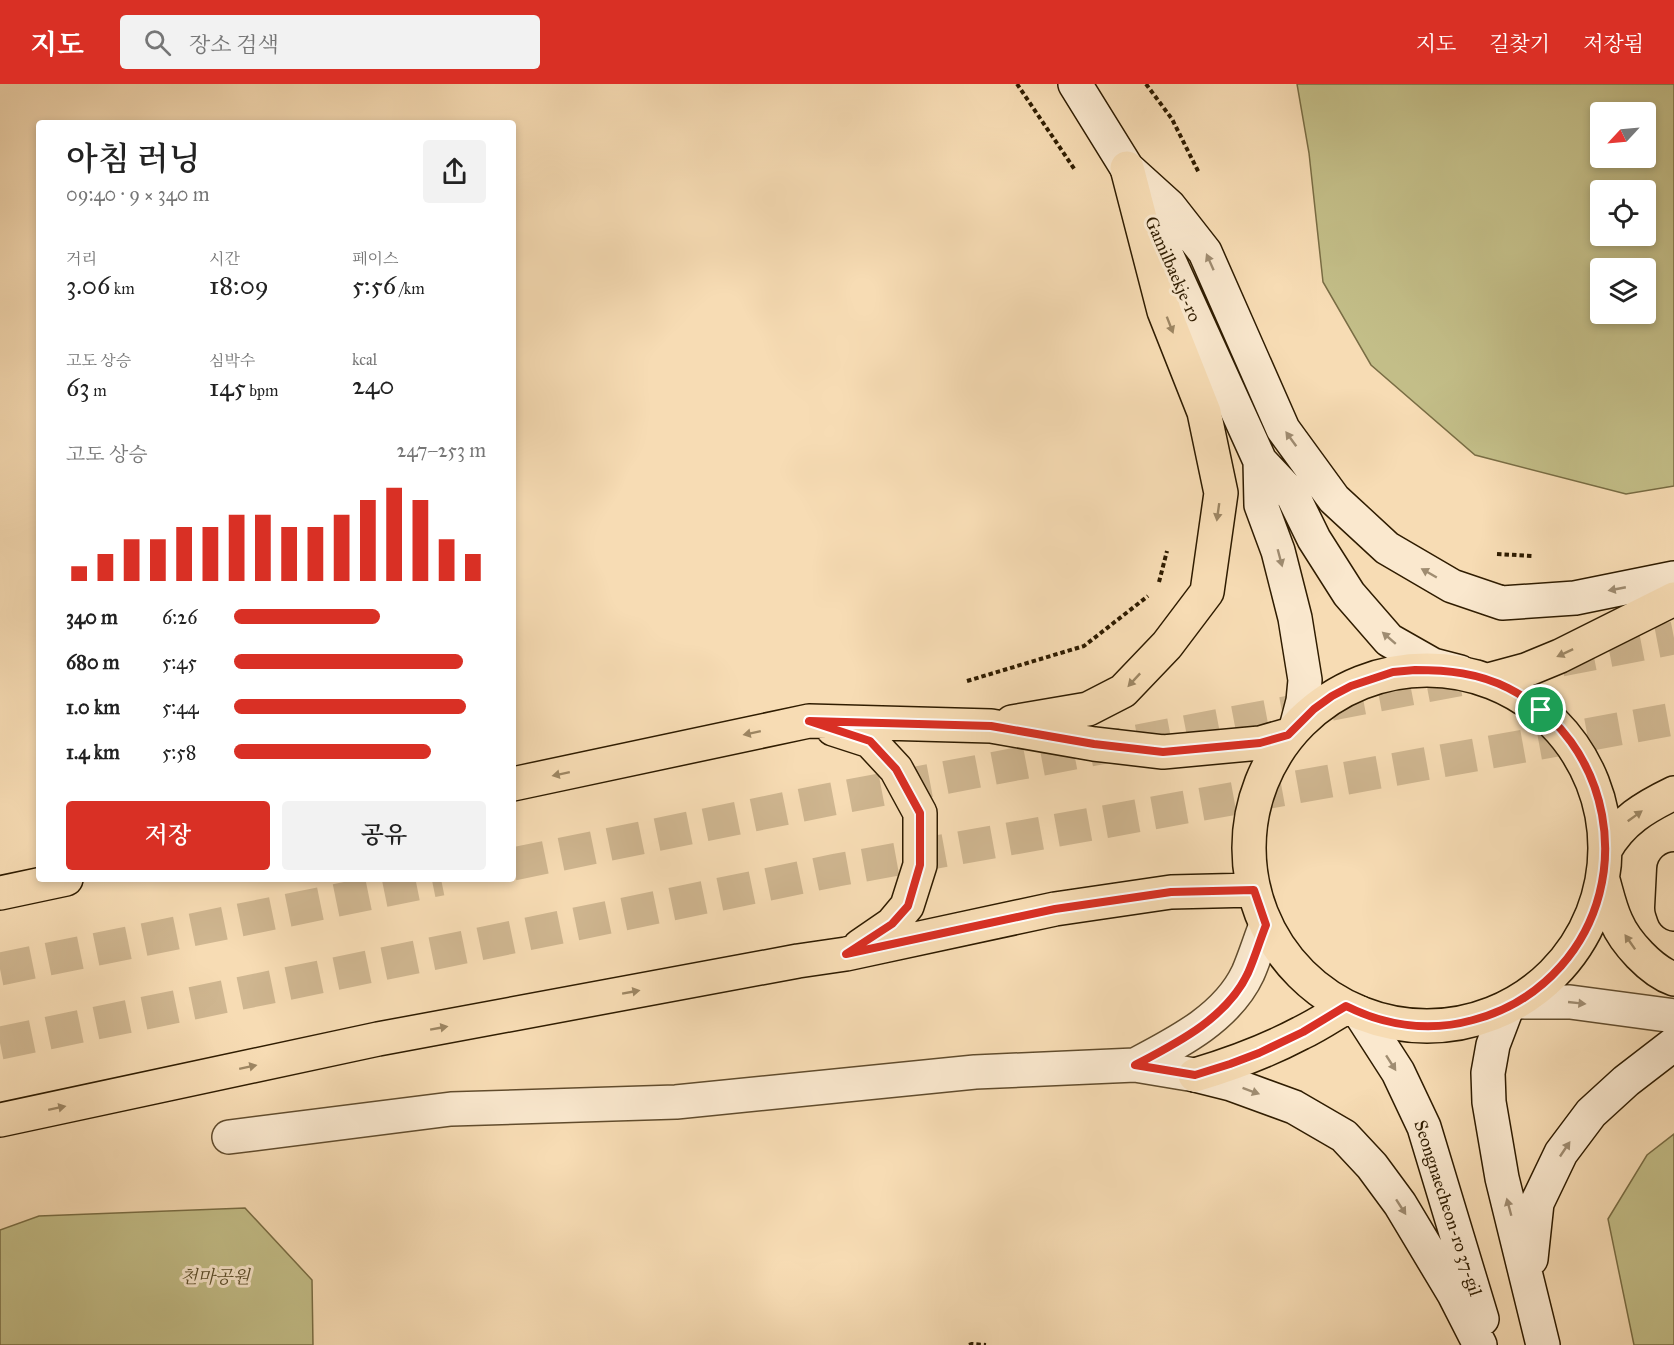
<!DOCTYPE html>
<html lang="ko">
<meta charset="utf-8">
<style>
body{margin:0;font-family:"IM FELL Great Primer","Noto Serif KR",serif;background:#f2f2f2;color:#222;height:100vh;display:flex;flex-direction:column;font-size:22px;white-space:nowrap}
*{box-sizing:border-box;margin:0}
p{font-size:20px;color:#767676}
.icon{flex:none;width:33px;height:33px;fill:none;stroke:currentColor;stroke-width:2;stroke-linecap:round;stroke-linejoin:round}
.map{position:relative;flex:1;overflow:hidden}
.details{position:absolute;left:36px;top:36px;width:480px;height:762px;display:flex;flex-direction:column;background:#fff;border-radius:6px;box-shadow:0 3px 9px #0003}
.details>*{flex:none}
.needle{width:39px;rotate:244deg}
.buttons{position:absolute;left:1590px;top:18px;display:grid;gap:12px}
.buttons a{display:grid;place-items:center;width:66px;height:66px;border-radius:6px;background:#fff;box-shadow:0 3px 9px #0003;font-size:30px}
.pin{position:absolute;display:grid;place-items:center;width:51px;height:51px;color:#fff;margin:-26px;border:3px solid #fff;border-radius:50%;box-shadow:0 2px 6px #0007}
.round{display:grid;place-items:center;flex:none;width:63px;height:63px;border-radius:6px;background:#f2f2f2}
.headline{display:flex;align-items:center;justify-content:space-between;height:102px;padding:0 30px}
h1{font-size:33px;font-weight:600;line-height:45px}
.metrics{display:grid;grid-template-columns:repeat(3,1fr);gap:9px;height:102px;padding:6px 30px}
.metrics div{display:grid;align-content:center}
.metrics b{font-size:26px;font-weight:600}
.metrics small{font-size:16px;font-weight:400}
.metrics p{font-size:16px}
.chart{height:168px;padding:12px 30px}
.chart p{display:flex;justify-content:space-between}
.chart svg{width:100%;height:108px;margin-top:6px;stroke:#d93025;stroke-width:6}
.action{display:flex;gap:12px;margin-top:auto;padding:12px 30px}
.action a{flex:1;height:69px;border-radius:6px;background:#d93025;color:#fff;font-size:24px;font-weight:600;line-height:69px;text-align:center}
.action a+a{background:#f2f2f2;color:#222}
ul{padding:0 30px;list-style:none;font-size:20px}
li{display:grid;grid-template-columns:96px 72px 1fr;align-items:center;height:45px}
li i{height:15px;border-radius:8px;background:#d93025}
header{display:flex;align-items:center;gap:36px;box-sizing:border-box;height:84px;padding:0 30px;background:#d93025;color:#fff}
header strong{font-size:28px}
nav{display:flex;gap:33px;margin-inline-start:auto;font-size:21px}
.search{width:420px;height:54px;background:#f2f2f2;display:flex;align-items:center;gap:15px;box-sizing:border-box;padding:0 21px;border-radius:6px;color:#767676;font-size:22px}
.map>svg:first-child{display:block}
</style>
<header>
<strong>지도</strong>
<div class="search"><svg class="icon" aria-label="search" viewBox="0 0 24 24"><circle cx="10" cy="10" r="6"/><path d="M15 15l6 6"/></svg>장소 검색</div>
<nav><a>지도</a><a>길찾기</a><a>저장됨</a></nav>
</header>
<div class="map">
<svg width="1674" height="1261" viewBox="0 0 1674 1261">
<rect width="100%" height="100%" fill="#f7dcb4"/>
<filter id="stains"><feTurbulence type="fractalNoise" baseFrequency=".00333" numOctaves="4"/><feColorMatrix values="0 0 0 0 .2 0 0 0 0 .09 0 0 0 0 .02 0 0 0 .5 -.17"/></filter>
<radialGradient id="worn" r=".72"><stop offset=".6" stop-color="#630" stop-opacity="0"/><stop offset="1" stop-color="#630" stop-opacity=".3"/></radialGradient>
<path fill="#c3be88" stroke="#796d44" stroke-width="1.5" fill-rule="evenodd" d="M 1297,0 L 1674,0 L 1674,402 L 1626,410 L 1475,371 L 1371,281 L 1323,198 L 1309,69 ZM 1646,28 L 1646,74 L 1600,74 L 1600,28 ZM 1600,106 L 1646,106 L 1646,152 L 1600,152 ZM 1600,184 L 1646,184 L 1646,230 L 1600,230 Z
M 1674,1050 L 1674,1261 L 1634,1261 L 1608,1135 L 1647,1071 Z
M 245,1124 L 312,1196 L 313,1261 L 0,1261 L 0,1146 L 39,1132 Z"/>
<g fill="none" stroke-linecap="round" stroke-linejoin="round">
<path stroke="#cfb690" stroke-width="33" stroke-dasharray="33 16" stroke-linecap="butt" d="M 1561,576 L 1674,554
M 513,780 L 822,717 L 1484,591
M 0,885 L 441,795
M 0,959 L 837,786 L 1674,635"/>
<defs>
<path id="minor" d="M 1135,981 C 1177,959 1227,934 1248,889 C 1255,873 1260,856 1266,841
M 229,1053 L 451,1025 L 676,1018 L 975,988 L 1135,981 L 1195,991"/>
<path id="tertiary" d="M 1519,918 L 1570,918 L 1674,932"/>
<path id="secondary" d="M 1075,0 L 1127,84 L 1260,377 L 1293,412 L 1314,455 L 1349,510 L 1389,556 L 1433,581 L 1460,588
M 1127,84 L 1169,122 L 1205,168 L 1283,345 L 1334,415 L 1387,464 L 1452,502 L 1502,519 L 1575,514 L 1674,494
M 1260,377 L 1261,421 L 1278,467 L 1295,534 L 1305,596 L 1303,617 L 1297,640
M 1507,924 L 1493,961 L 1488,989 L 1489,1018 L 1502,1094 L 1543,1261
M 1360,929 L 1398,988 L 1424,1043 L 1482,1235
M 1195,991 L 1231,1000 L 1294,1023 L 1344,1052 L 1372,1082 L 1400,1120 L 1454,1210 L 1480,1261
M 1531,1175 L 1537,1119 L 1561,1069 L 1591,1029 L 1626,997 L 1674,960"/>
<path id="primary" d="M1249 764a178 178 0 1 1 356 0a178 178 0 1 1-356 0Z
M 1489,596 L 1526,586 L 1560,572 L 1674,515
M 1012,638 L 1088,625 L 1123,607 L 1167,561 L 1207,508 L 1221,409 L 1204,328 L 1164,227 L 1127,84
M 833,645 L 870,657 L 896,685 L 920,729 L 920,781 L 907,822 L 892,840 L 860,862
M 513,700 L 809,637 L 991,642 L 1094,660 L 1163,668 L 1260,659 L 1288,651
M 1605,766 C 1621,737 1645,723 1674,709
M 1674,785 L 1672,824 L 1674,830
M 1603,796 C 1607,810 1610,824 1616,837 C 1625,858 1651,887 1674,895
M 0,809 L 66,795
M 1195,991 C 1232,980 1267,967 1301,949 C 1316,942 1331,932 1346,923
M 0,1036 L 378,955 L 798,877 L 846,870 L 1055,825 L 1171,808 L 1254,806"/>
</defs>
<use href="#minor" stroke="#614c2d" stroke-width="36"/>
<use href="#tertiary" stroke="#614c2d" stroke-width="36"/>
<use href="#secondary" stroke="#2f1c00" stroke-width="36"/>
<use href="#primary" stroke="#2f1c00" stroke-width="36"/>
<path stroke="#2f1c00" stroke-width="4" stroke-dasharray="4.5 3" stroke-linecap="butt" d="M 1017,0 L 1075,86
M 1146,0 L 1172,35 L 1199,89
M 1497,470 L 1532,472
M 1159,498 L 1167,467
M 967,597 L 1084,562 L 1148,512
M 969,1261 L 972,1260 L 986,1261"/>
<use href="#minor" stroke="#fae8ce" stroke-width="33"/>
<use href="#tertiary" stroke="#fae8ce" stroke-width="33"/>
<use href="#secondary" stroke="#fae8ce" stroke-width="33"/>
<use href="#primary" stroke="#f7dcb4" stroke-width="33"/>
</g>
<defs><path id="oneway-solid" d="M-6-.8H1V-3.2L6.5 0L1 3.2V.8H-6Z" transform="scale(1.5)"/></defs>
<g fill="#9f8c71">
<use href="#oneway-solid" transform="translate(1210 178) rotate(-114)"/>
<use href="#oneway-solid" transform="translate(1291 355) rotate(-126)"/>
<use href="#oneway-solid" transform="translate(1280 474) rotate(75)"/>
<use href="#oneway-solid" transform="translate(1429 489) rotate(-150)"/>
<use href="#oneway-solid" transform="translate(1617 505) rotate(169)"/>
<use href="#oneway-solid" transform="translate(1389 554) rotate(-139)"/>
<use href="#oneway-solid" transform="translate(1577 919) rotate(6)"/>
<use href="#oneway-solid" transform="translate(1391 979) rotate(57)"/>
<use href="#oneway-solid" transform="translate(1251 1007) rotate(20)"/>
<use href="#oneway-solid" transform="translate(1565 1065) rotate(-56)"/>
<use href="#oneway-solid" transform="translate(1401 1123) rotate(57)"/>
<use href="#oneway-solid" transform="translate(1509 1123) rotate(-105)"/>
</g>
<g fill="#9d8663">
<use href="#oneway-solid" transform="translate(1170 241) rotate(69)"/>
<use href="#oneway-solid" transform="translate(1218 428) rotate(98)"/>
<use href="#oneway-solid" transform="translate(1565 569) rotate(155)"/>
<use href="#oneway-solid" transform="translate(1134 596) rotate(133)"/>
<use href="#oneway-solid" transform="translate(752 649) rotate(168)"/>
<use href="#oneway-solid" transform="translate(561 690) rotate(168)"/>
<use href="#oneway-solid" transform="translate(1635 732) rotate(-36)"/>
<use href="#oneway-solid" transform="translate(1630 858) rotate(-125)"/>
<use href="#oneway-solid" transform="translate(631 908) rotate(-10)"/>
<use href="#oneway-solid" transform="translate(439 944) rotate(-10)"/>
<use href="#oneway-solid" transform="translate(248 983) rotate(-12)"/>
<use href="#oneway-solid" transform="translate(57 1024) rotate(-12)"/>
</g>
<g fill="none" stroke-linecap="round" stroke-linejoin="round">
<defs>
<path id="route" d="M 1415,586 C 1448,586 1478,589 1508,604 C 1612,657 1637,796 1561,882 C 1537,909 1508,927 1473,936 C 1430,948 1386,942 1346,922 L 1303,948 L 1259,969 L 1230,980 L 1195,991 L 1135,981 C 1177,959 1227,934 1248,889 C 1255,873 1260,856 1266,841 L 1254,806 L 1171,808 L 1055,825 L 846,870 L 892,840 L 908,822 L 920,781 L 920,729 L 896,685 L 870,657 L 809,637 L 991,642 L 1094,660 L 1163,668 L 1260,659 L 1288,651 L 1314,625 L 1332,612 L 1351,602 L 1393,588 Z"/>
</defs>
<use href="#route" stroke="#fff" stroke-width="12"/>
<use href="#route" stroke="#d93025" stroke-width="8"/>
</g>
<g text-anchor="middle" stroke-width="6" stroke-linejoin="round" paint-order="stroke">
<g font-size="18" fill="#2f1c00" stroke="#fae8ce">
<text transform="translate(1173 185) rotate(66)" y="6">Gamilbaekje-ro</text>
<text transform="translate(1448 1124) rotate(72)" y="6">Seongnaecheon-ro 37-gil</text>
</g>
<g font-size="18" font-style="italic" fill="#5b4d29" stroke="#fae8ce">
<text x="215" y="1199">천마공원</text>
</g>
</g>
<rect width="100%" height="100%" filter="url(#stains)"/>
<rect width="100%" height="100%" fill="url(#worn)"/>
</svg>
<div class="buttons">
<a><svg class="needle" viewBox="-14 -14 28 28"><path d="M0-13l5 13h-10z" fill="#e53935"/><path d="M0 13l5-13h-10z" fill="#767676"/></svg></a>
<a><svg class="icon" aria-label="locate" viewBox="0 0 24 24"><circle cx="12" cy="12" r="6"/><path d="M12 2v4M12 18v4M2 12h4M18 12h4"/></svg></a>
<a><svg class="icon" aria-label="layers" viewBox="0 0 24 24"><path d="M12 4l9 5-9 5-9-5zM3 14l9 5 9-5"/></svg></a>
</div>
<div class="pin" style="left:1541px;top:626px;background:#1e9e55"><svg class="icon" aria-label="arrive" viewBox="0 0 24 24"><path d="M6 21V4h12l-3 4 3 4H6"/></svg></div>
<section class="details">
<div class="headline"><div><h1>아침 러닝</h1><p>09:40 · 9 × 340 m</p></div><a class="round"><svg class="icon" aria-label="share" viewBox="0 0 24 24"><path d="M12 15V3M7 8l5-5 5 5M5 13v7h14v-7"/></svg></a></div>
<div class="metrics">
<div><p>거리</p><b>3.06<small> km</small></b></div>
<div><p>시간</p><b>18:09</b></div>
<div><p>페이스</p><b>5:56<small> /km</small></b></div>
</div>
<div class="metrics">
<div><p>고도 상승</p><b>63<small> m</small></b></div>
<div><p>심박수</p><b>145<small> bpm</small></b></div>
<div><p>kcal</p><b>240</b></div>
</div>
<div class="chart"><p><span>고도 상승</span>247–253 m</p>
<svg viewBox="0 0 160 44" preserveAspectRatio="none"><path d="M5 44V38M15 44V33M25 44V27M35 44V27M45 44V22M55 44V22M65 44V17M75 44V17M85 44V22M95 44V22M105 44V17M115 44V11M125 44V6M135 44V11M145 44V27M155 44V33"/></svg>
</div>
<ul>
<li><b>340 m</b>6:26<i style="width:58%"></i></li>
<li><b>680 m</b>5:45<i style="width:91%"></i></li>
<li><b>1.0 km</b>5:44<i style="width:92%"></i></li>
<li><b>1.4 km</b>5:58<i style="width:78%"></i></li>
</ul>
<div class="action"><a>저장</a><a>공유</a></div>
</section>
</div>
